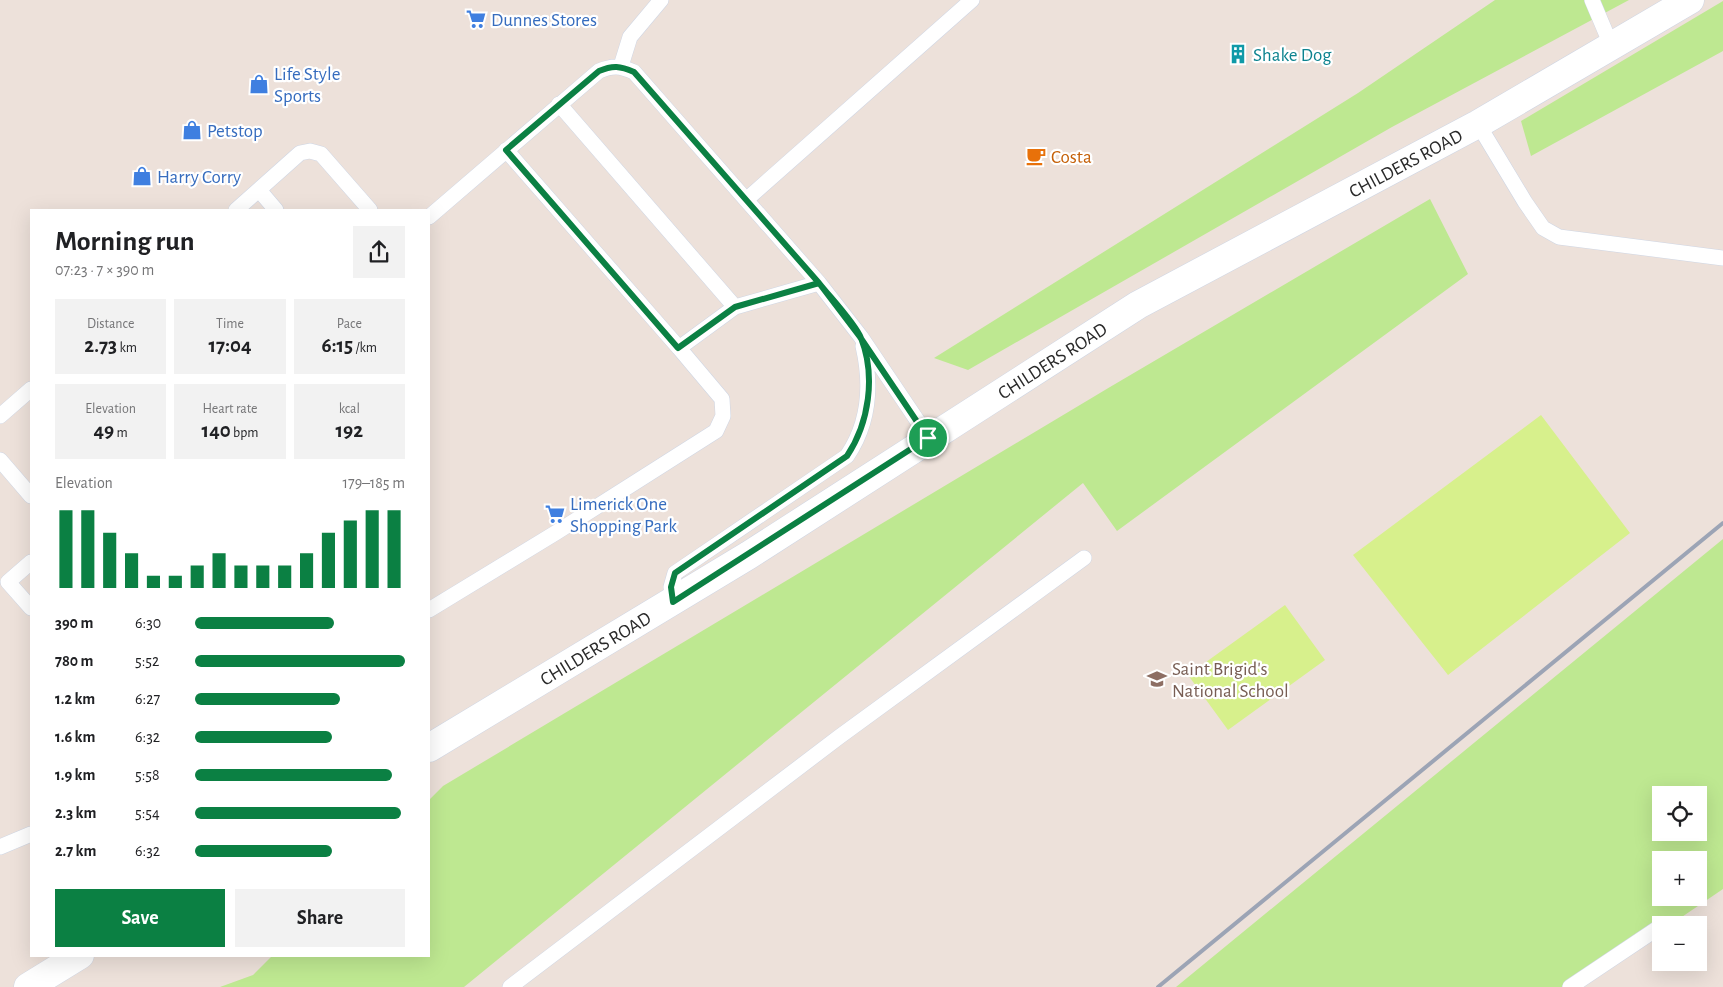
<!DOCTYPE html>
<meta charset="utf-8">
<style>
body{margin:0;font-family:"Alegreya Sans",sans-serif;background:#f2f2f2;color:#202124;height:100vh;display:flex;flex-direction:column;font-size:19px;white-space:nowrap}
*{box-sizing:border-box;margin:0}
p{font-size:16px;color:#757577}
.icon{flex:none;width:28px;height:28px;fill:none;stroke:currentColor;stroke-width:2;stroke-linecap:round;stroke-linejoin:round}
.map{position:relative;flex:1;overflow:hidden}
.drawer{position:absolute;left:30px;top:209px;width:400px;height:748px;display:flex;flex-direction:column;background:#fff;border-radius:0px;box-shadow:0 5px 20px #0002}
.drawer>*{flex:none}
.fabs{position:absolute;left:1652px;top:786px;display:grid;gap:10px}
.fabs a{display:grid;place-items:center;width:55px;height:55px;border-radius:0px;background:#fff;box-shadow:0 5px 20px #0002;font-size:25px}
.pin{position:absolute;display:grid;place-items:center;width:42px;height:42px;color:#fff;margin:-21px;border:2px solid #fff;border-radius:50%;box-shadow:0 1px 5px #0007}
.round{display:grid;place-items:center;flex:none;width:52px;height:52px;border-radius:0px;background:#f2f2f2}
.overview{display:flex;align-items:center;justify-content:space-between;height:85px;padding:0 25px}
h1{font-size:28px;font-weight:600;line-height:38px}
.stats{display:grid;grid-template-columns:repeat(3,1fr);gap:8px;height:85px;padding:5px 25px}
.stats div{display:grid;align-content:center;border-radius:0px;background:#f2f2f2;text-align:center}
.stats b{font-size:21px;font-weight:600}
.stats small{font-size:14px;font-weight:400}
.stats p{font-size:14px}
.chart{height:140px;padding:10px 25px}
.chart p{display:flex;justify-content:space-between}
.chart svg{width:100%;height:90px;margin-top:5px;stroke:#0b8043;stroke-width:6}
.primary-button{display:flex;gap:10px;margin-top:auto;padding:10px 25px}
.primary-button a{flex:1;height:58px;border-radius:0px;background:#0b8043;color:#fff;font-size:20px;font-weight:600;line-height:58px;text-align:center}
.primary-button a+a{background:#f2f2f2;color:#202124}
ul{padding:0 25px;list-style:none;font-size:16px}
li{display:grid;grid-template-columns:80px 60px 1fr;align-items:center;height:38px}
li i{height:12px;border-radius:6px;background:#0b8043}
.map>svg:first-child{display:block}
</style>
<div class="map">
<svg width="1723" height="987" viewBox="0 0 1723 987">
<rect width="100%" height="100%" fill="#ede1da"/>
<path fill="#bee891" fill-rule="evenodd" d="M 1495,0 L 1629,0 L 1392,127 L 968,370 L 934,358 L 1358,93 Z
M 1723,1 L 1723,51 L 1531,156 L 1521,121 Z
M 1430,199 L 1468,274 L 1117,531 L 1083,483 L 464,987 L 220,987 L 253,975 L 273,955 L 429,955 L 429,800 L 443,786 L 1110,387 Z
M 1723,539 L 1723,889 L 1670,925 L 1661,925 L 1577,987 L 1176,987 ZM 1661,795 L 1699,795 L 1699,832 L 1661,832 ZM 1661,860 L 1699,860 L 1699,898 L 1661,898 Z"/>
<path fill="#d7f08c" d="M 1541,415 L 1630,533 L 1448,675 L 1353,555 Z
M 1285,605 L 1325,660 L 1228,730 L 1188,675 Z"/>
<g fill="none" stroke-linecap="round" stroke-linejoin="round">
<defs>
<path id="service" d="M 1592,0 L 1611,45
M 621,66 L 630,37 L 661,0
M 559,104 L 735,307
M 1478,124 L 1525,202 L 1543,228 L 1559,237 L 1723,258
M 506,150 L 679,348
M 259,190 L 276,210
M 746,200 L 972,0
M 236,210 L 300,153 L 310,151 L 321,154 L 370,210
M 429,217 L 599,71 C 613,65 620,66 634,72 L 819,283 L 861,337 L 929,438
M 0,416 L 31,389
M 0,460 L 31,496
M 31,562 L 8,582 L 31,608
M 673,602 L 671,587 L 675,573 L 847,456 C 870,422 872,385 863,346
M 429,610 L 557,532 L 716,431 L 723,416 L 722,399 L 679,348 L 735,307 L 819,283
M 0,847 L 31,834
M 510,987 L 839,737 L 1084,558
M 1570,987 L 1661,926"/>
<g id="secondary">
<path id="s1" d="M 429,748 L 749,555 L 1138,305 L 1478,124 L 1690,0"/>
<path d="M 28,987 L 80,955"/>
</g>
</defs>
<use href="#service" stroke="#cfd6e4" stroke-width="16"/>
<use href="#secondary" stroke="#cfd6e4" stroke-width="29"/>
<use href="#service" stroke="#fff" stroke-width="15"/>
<use href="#secondary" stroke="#fff" stroke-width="28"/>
<path stroke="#9ca4b5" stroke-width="4" d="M 1158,987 L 1723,523"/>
</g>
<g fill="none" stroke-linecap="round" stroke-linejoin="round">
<defs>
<path id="route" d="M 928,438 L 860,337 L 819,283 L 634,72 C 620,66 613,65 599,71 L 506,150 L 678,348 L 735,307 L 819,283 C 830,297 855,323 861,338 C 876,376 869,423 847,456 L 675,573 L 671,587 L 673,602 L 928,438"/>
</defs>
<use href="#route" stroke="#fff" stroke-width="10"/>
<use href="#route" stroke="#0b8043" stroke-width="6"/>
</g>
<defs>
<symbol id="supermarket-bare" viewBox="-9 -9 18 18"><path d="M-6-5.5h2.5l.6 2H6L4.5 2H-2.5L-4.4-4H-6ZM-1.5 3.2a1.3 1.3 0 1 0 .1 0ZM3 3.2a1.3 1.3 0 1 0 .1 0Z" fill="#3f7fe0" stroke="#fff" stroke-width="2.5" paint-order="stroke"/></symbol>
<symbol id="building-bare" viewBox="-9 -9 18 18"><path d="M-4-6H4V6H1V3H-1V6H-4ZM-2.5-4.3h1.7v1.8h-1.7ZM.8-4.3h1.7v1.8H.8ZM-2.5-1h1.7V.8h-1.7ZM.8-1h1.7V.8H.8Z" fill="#0f9aa8" stroke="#fff" stroke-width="2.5" paint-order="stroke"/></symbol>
<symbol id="shop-bare" viewBox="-9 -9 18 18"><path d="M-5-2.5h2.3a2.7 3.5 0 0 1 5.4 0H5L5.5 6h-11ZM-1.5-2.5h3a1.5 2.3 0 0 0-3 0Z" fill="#3f7fe0" stroke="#fff" stroke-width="2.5" paint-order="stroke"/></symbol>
<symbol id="cafe-bare" viewBox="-9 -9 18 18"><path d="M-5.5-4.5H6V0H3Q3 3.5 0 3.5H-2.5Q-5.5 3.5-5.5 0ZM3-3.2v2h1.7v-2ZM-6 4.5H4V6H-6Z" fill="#e8710a" stroke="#fff" stroke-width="2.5" paint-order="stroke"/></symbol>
<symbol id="school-bare" viewBox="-9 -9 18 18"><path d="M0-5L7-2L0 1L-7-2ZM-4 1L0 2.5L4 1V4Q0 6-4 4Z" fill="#8d6e63" stroke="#fff" stroke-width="2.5" paint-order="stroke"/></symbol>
</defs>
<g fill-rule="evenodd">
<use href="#supermarket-bare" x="462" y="5" width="28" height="28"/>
<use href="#building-bare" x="1224" y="40" width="28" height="28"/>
<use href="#shop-bare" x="245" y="70" width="28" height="28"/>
<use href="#shop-bare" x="178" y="116" width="28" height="28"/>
<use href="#cafe-bare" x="1022" y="142" width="28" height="28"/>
<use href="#shop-bare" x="128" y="162" width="28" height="28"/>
<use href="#supermarket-bare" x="541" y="500" width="28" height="28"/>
<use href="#school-bare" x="1143" y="665" width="28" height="28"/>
</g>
<g text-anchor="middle" stroke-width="4.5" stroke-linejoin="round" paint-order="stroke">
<g font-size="19" fill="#366cbe" stroke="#fff" text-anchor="start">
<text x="491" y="26">Dunnes Stores</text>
<text x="274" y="80">Life Style<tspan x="274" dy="22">Sports</tspan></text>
<text x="207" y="137">Petstop</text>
<text x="157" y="183">Harry Corry</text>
<text x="570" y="510">Limerick One<tspan x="570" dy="22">Shopping Park</tspan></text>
</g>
<g font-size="19" fill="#0d838f" stroke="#fff" text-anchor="start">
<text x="1253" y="61">Shake Dog</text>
</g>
<g font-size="19" fill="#c56008" stroke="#fff" text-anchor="start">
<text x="1051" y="163">Costa</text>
</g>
<g font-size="19" fill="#292929" stroke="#fff">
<text dy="7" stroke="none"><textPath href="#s1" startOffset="1139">CHILDERS ROAD</textPath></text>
<text dy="7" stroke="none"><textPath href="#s1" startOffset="734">CHILDERS ROAD</textPath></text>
<text dy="7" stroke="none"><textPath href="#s1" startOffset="194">CHILDERS ROAD</textPath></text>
</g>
<g font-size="19" fill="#785e54" stroke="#fff" text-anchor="start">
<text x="1172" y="675">Saint Brigid's<tspan x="1172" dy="22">National School</tspan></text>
</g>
</g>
</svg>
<div class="fabs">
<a><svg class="icon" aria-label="locate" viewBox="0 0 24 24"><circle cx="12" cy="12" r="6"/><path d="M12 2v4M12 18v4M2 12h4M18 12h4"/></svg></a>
<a>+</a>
<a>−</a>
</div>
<div class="pin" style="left:928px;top:438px;background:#1e9e55"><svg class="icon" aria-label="arrive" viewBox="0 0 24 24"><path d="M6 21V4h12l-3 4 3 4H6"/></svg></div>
<section class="drawer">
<div class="overview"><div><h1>Morning run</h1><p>07:23 · 7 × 390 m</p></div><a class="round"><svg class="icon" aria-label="share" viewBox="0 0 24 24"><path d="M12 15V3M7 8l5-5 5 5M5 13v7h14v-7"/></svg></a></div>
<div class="stats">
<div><p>Distance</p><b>2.73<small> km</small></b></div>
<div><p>Time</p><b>17:04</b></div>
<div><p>Pace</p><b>6:15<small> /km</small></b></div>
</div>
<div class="stats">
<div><p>Elevation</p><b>49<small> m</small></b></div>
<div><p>Heart rate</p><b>140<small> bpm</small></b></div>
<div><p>kcal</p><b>192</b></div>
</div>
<div class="chart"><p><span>Elevation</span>179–185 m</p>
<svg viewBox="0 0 160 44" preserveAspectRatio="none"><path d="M5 44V6M15 44V6M25 44V17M35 44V27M45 44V38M55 44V38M65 44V33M75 44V27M85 44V33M95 44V33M105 44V33M115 44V27M125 44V17M135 44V11M145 44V6M155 44V6"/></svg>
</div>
<ul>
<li><b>390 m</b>6:30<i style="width:66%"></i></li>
<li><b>780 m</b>5:52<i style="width:100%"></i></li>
<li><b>1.2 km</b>6:27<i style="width:69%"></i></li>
<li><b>1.6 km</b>6:32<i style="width:65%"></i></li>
<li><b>1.9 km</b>5:58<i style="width:94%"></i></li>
<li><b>2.3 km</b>5:54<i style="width:98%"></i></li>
<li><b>2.7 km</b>6:32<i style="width:65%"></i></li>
</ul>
<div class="primary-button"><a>Save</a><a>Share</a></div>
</section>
</div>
